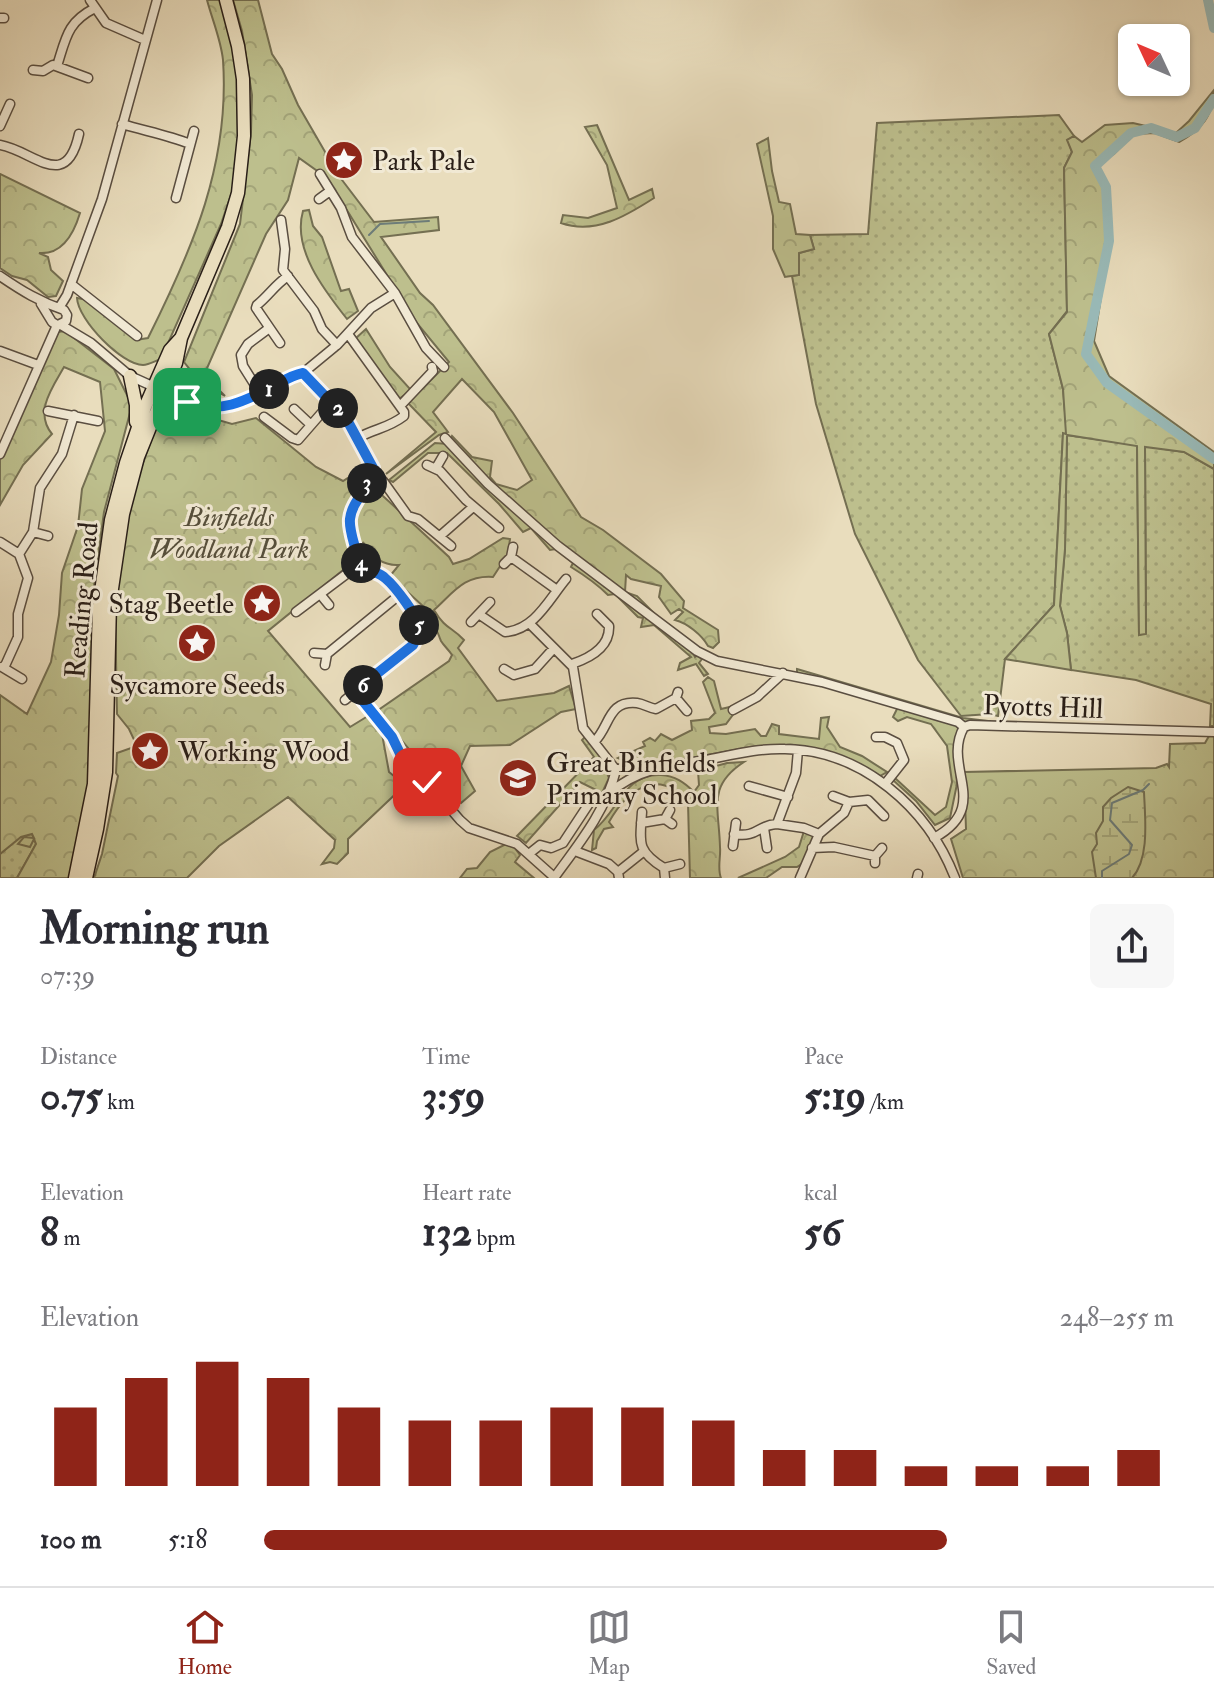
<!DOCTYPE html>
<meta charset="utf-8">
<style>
body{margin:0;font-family:"IM FELL Double Pica",serif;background:#f7f7f7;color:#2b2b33;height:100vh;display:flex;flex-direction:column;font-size:30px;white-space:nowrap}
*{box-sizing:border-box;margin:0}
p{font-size:26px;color:#7c7c81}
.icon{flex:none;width:44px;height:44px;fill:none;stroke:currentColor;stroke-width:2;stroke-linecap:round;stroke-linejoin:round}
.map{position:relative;height:878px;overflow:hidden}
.sheet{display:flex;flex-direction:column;background:#fff;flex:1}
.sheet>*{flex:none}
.needle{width:52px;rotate:314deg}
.fabs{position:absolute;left:1118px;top:24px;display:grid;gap:16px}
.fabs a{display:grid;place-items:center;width:72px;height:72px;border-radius:12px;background:#fff;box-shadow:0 2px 6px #0004;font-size:40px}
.pin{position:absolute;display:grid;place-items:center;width:68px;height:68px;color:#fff;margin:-34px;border-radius:16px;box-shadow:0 4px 12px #0006}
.km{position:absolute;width:40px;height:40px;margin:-20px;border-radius:50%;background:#222;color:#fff;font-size:22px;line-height:40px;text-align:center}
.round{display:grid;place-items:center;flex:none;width:84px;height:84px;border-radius:12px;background:#f7f7f7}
.headline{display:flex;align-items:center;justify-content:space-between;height:136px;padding:0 40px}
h1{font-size:44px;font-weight:700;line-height:60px}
.stats{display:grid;grid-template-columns:repeat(3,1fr);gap:12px;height:136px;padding:8px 40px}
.stats div{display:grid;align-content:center}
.stats b{font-size:40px;font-weight:700}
.stats small{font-size:22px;font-weight:400}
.stats p{font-size:22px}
.chart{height:224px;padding:16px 40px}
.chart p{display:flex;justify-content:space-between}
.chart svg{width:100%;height:144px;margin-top:8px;stroke:#8f2418;stroke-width:6}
ul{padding:0 40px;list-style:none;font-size:26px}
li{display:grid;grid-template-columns:128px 96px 1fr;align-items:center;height:60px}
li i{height:20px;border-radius:10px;background:#8f2418}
.tabs{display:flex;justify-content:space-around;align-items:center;height:112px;border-top:2px solid #e1e1e2;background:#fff;font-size:22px;color:#7c7c81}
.tabs a{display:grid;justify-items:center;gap:4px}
.tabs .active{color:#8f2418}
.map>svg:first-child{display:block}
</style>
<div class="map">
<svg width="1214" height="878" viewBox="0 0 1214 878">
<defs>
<pattern id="grass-dots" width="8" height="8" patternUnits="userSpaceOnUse" patternTransform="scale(2)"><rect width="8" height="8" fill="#bdbf8d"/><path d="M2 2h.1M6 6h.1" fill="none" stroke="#a3a479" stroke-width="1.8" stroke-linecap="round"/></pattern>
<pattern id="forest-crowns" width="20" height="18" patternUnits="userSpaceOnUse" patternTransform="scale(2)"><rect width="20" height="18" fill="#bdbf8d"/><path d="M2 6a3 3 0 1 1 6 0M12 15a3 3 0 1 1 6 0" fill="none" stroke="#a3a479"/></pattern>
<pattern id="wetland-marsh" width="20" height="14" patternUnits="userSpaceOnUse" patternTransform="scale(2)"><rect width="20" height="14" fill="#bdbf8d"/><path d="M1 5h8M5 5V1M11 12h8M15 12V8" fill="none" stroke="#a3a479"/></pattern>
</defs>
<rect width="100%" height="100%" fill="#e9ddbd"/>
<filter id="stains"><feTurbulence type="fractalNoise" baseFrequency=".0025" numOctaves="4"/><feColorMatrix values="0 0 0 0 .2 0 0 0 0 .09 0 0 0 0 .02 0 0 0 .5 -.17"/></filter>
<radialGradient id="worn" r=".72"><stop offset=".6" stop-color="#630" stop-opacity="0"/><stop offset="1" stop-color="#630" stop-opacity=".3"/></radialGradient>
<path fill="url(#grass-dots)" stroke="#746f52" stroke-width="2" d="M 1059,115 L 1074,136 L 1068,140 L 1072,152 L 1064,168 L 1067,311 L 1049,334 L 1063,389 L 1067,435 L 1137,445 L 1139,635 L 1146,633 L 1145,446 L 1184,452 L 1214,469 L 1214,726 L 1210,726 L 1211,704 L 1136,680 L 1071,670 L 1067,633 L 1060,606 L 1065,549 L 1067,435 L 1063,434 L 1054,605 L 1005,659 L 998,716 L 990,714 L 961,716 L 918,660 L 855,534 L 816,404 L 792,276 L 799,275 L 799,253 L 814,249 L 810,235 L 868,234 L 877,123 Z
M 32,834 L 36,844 L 17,878 L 0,878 L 0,854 L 21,836 Z"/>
<path fill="url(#forest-crowns)" stroke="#746f52" stroke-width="2" d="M 207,0 L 220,0 L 239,73 L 241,128 L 234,186 L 221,224 L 161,359 C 155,361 149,365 143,365 C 122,365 78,320 77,298 L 88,300 L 136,340 L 148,338 C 193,248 230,163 223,60 C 221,40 212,19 207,0 Z
M 233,0 L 258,0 L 272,54 L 282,69 L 298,105 L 339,176 L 374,222 L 438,217 L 439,230 L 381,237 L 420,293 L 433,305 L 513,413 L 581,517 L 603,530 L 661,574 L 684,601 L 683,608 L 718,630 L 719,642 L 713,648 L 708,646 C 702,635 687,623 675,620 L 683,612 L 679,609 L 671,614 L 659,597 L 661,586 L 631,579 L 626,575 L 625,592 L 637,596 L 693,652 L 695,657 L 697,655 L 702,659 L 699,663 L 708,674 L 704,676 L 696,664 L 678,670 L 680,663 L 691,657 L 654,625 L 641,627 L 643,618 L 638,617 L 615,594 L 608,595 C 597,584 584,575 571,567 L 573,563 L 556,549 L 550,550 L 531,528 L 523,532 L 499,504 L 447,453 L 428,453 L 393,482 L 389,480 L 435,443 L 448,444 L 452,436 L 472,457 L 492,461 L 490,477 L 496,484 L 517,490 L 532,480 L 494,412 L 462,379 L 433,412 L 448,432 L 439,435 L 386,474 L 436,432 L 408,403 L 449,362 L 416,322 L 327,178 L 299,158 L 288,200 L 266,234 L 204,375 L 225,396 L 200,382 L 184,362 L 240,224 L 251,132 L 252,95 L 242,31 Z
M 1214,90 C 1214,115 1201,130 1179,142 L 1155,133 L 1134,134 L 1114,154 L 1098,163 L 1111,207 L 1104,279 L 1094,341 L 1109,376 L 1214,452 L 1214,469 L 1184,452 L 1145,447 L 1146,634 L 1139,635 L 1137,446 L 1067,435 L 1065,549 L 1060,606 L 1067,633 L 1071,670 L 1005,659 L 1054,605 L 1063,433 L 1066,434 L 1063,389 L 1049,334 L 1067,312 L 1064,168 L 1072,152 L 1067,140 L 1074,136 L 1082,142 L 1105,125 L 1133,123 L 1176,133 L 1189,121 Z
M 597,125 L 629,200 L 652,189 L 654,198 C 626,216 595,235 561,223 L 563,215 L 588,218 L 617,208 L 607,165 L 585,127 Z
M 768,138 L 772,171 L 779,202 L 790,204 L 796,234 L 810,235 L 814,249 L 799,253 L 799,275 L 785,277 L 773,249 L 773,216 L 757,144 Z
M 0,174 L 80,213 C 74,233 63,255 39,253 L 48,257 L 51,270 L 63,281 L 56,296 L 48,297 L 27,280 L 12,276 L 0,268 Z
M 309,210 L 313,226 L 322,237 L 341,291 L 349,289 L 358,311 L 347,319 C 324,290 292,249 303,211 Z
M 366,329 L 390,367 L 411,390 L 399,399 L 355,339 Z
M 65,331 L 114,369 L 132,405 L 104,512 L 94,586 L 95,744 L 72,878 L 17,878 L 36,844 L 34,839 L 30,847 L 18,844 L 24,837 L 34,838 L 32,834 L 21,837 L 0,854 L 0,695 L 27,714 L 51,662 L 59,615 L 62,573 L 78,526 L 82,489 L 105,431 L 100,382 L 64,367 C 52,388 34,412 52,434 L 23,465 L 0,505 L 0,458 L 58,332 Z
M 180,409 L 232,424 L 256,418 L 316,467 L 343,481 L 351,476 L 383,496 L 449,557 L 453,564 L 469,559 L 503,538 L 510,539 L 508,554 L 493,577 C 464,575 454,592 434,610 C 446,630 451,626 464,640 L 458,648 L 497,701 L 554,693 L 569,686 L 576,709 L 561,712 L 510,745 L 470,746 L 461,766 L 475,791 L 461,803 L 449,797 L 377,711 L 449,661 L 452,655 C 449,650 444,646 441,641 C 437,632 438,627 427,625 L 424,607 L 390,576 L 399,565 C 384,566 369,556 363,542 L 364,553 L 268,631 L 350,727 L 368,716 L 382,734 L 389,772 L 405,785 L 348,839 L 348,853 L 337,864 L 330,862 L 322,864 L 334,848 L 335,840 L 288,797 L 219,846 L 187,878 L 94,878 L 102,854 L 118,776 L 116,773 L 117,753 L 137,746 L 129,729 L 117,714 L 115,604 L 130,499 L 157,424 L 167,414 Z
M 797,669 L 963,718 L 987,721 L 987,724 L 968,723 L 955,745 L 957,784 L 950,818 L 935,825 L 916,801 L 894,781 L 895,778 L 935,815 L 946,807 L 952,782 L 947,746 L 931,724 L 907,717 L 898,721 L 893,717 L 898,707 L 841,691 L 797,674 Z
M 708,677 L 714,681 L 721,709 L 734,706 L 735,712 L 726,724 L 709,727 L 710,733 L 726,734 L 755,729 L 761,736 L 766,736 L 772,724 L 779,726 L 779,734 L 819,739 L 821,718 L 829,717 L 827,727 L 840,747 L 862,756 L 887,772 L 880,776 C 817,735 772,742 702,756 C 667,763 652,773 618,758 L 645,746 L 643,742 L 650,738 L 655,741 L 661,734 L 672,740 L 692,730 L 691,721 L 709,719 L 715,713 L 703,682 Z
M 1209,736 L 1214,736 L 1214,878 L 963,878 L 951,839 L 966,829 L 964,772 L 1156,768 L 1167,764 L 1169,767 L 1170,744 L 1205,743 Z
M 585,737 L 598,751 L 609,778 L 602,793 L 580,782 L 526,843 L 517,836 L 594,757 L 582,740 Z
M 744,762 C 707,786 719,807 720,847 C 721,857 717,868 721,878 L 690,878 L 688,803 C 659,766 627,790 609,822 L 613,827 L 604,829 L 597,841 L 596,848 L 592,850 L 594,830 C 618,812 624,773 661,775 C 675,776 684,782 694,792 L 699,785 L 698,771 L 727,763 Z
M 804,831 L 816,834 L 803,863 L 797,867 L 782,867 L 766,878 L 738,878 L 785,857 L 799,847 Z
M 506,844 L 514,847 L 520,855 L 515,862 L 534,878 L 460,878 L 467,869 L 477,868 L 490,852 Z"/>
<path fill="url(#wetland-marsh)" stroke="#746f52" stroke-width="2" d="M 1128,787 L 1144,792 C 1145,818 1150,858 1132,878 L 1096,878 L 1092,852 L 1097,844 L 1096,833 L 1103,821 L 1103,807 L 1111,798 Z"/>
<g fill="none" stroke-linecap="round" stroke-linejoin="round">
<path stroke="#6d7c78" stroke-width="2" d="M 369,235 L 380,224 L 429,221
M 1102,878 L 1102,871 L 1129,854 L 1132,845 L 1110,820 L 1112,803 L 1143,790 L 1149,784"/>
<path stroke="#99bab8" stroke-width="10" d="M 1208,0 L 1214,28
M 1214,99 L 1195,128 L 1177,137 L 1151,128 L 1131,133 L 1095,166 L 1106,187 L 1109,241 L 1086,354 L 1107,383 L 1214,459"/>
<defs>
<path id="minor" d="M 90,0 L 106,23 L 145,40
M 0,18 L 4,18
M 57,66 C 66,38 67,22 95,8
M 33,70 L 43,71 L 53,65 L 88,78
M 122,124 C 145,131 168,135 190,144
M 0,126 L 10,104
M 0,145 C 34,151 66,193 79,134
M 320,174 L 341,208 L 352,237 L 395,293 L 426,348 L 444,367
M 176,198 L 194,131
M 319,199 L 330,191
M 281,220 L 285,249 L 283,270 L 314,311 L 322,329 L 337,345
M 0,276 C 22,291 40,302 64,310 L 67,315 L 66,321 L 58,325
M 71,284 L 137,336
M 41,304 L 52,322 L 57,325
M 59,308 L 67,295 L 102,199 L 157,0
M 61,325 L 91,343 L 130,376 L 194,405 L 213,408 L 231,405 L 260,393 L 295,374 L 303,373 L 337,345 L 371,308 L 395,293
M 348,334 L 404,412 L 404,416 C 387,429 375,428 358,438
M 280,343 L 256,308 L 257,305 C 269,295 275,285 288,276
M 0,351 L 38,365
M 303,373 L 346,418 L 373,468 L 373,476
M 260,393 L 243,366 L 241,355 L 248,344 L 268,329
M 401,405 L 433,371 L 432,367
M 294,409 L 311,425
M 48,411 L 98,421
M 155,417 L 186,402
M 264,417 L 292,438 L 298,440 L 332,401
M 445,438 L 488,484 L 558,546 L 697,651 L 717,661 L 822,682 L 958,722 L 964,727 L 970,725 L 1214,732
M 0,454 L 57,325
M 427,465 L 440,471 L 466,500 L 499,528
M 436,468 L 443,456
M 373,476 L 383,481 L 408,516 L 418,519 L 451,546
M 33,532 L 48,536
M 440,536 L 473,507
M 0,542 L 19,554 L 28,578 L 18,614 L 18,637 L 4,668
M 19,554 L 33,532 L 40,488 L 62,454 L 74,415
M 511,557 L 557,590
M 504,564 L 511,557 L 513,547
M 320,594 L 329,605
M 296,612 L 361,563
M 480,615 L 505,632 C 535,630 549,599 566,579
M 471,622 L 490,602
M 529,623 L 573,667 L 583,728 L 616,770
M 314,653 L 327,654 L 325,665
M 327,654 L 398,596
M 572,664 C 590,658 610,647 609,626 L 597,614
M 2,667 L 22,679
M 504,669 L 514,675 L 535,669 L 554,648
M 355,691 L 392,737 L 406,766 L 427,782 L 460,820 L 469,828 L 517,844 L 554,877
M 676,698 L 687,711
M 345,700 L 413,645 L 421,629 L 415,616 L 388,580 L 368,569 L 357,556 L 350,517 L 354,504 L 373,476
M 733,710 L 757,697 L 783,673
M 876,737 L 885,737 L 897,743 L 904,760 L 885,784
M 595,741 C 610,726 608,700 637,703 C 644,704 649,708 656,709 L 676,698 L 678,692
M 798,750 L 796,773 L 777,824 L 804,828 L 819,834 L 800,878
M 749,786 L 788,797
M 610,793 C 636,769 671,765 706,760 C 732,755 758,748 785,749 C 862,750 928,808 955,878
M 833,796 L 849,802
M 670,810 L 665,819 L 672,824
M 642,812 C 640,842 636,851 664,868
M 641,823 L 665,819
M 764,828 L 767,848
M 734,834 C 758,838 757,825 777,824
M 819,834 L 844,813 L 849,802 L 868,800 L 884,816
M 934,838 C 993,806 941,767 964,727
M 733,846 L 736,823
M 812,848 L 834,847 L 875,856
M 575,851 L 609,864 L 618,872
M 530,853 L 540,845 L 551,848 L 563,843 L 594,796
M 875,863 L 875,856 L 882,848
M 554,878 C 578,845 606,811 616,770 L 622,768 L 645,770
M 619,878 L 618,872 L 643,852
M 665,878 L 664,868 L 680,864
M 917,878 L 918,874"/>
<path id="highway" d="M 130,376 L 136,405 L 136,422
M 75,878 L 94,784 L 99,606 L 111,520 L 126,463 L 145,407 L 170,350 L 180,339
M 86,878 L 97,829 L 106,772 L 110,602 L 123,514 L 138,457 L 176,363 L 181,338 L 228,227 L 238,193 L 244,136 L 243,79 L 238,46 L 226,0"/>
</defs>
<use href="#minor" stroke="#5a4e41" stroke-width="11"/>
<use href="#highway" stroke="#2a1f18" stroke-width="15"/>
<use href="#minor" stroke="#f1e9d4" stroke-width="8"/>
<use href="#highway" stroke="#e9ddbd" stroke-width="12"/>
</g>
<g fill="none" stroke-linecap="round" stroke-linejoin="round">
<defs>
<path id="route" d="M 187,402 C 218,415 246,401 274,386 C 283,381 292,375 303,373 L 346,418 L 373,468 C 373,486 352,499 350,519 C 349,528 357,560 364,566 C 370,572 379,572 385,578 C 396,587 417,616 421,629 L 413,645 L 355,691 L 392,737 L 406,766 L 427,782"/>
</defs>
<use href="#route" stroke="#fff" stroke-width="16"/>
<use href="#route" stroke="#1a73e8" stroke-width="10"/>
</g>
<defs>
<symbol id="sight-disc" viewBox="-11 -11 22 22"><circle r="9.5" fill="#8f2418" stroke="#f1e9d4"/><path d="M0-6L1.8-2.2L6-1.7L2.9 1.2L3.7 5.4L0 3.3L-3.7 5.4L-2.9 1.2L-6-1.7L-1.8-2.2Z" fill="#fff"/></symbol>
<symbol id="school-disc" viewBox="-11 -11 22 22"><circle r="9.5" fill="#8f2418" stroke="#f1e9d4"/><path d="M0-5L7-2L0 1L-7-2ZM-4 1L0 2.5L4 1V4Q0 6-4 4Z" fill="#fff"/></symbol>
</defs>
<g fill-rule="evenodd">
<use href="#sight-disc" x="322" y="138" width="44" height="44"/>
<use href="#sight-disc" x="240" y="581" width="44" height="44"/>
<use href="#sight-disc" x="175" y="621" width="44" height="44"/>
<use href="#sight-disc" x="128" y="729" width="44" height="44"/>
<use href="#school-disc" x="496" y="756" width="44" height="44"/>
</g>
<g text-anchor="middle" stroke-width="6" stroke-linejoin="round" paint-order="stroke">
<g font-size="28" fill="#2a1f18" stroke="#f1e9d4" text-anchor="start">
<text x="372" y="170">Park Pale</text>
<text x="234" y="613" text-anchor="end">Stag Beetle</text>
<text x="197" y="694" text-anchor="middle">Sycamore Seeds</text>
<text x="178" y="761">Working Wood</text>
<text x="546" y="772">Great Binfields<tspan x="546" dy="32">Primary School</tspan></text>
</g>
<g font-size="28" font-style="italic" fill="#564f3b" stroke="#f1e9d4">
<text x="229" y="526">Binfields<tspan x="229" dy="32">Woodland Park</tspan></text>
</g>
<g font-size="28" fill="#2a1f18" stroke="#f1e9d4">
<text transform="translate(81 600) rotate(-85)" y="10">Reading Road</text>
<text transform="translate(1043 706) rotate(2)" y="10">Pyotts Hill</text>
</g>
</g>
<rect width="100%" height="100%" filter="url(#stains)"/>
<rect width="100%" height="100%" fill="url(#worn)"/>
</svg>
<div class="fabs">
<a><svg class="needle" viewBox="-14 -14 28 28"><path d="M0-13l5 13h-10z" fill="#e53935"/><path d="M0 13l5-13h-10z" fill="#7c7c81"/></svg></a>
</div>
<div class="pin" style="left:187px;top:402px;background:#1e9e55"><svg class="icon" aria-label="arrive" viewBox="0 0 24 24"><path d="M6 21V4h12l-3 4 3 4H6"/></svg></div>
<div class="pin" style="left:427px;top:782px;background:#d93025"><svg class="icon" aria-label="check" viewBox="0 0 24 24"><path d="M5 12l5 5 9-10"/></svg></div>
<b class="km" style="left:269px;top:389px">1</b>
<b class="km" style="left:338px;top:408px">2</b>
<b class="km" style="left:367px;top:483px">3</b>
<b class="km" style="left:361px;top:563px">4</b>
<b class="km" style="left:419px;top:625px">5</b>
<b class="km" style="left:363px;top:685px">6</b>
</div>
<section class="sheet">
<div class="headline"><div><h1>Morning run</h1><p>07:39</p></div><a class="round"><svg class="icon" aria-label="share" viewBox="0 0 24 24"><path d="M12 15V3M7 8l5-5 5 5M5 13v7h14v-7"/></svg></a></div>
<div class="stats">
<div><p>Distance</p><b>0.75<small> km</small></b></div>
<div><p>Time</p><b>3:59</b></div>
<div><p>Pace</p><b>5:19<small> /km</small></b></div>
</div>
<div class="stats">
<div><p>Elevation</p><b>8<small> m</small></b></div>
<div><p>Heart rate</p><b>132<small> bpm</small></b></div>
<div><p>kcal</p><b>56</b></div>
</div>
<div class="chart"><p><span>Elevation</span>248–255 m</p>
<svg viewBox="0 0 160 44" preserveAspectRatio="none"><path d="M5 44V20M15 44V11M25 44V6M35 44V11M45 44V20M55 44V24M65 44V24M75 44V20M85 44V20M95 44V24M105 44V33M115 44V33M125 44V38M135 44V38M145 44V38M155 44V33"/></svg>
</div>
<ul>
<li><b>100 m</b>5:18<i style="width:75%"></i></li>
</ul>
</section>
<nav class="tabs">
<a class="active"><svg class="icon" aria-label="home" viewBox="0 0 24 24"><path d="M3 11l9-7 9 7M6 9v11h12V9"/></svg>Home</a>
<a><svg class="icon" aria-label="map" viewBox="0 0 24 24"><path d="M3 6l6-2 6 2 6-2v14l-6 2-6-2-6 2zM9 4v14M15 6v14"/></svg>Map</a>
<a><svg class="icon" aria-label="saved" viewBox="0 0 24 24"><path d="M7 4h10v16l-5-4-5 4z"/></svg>Saved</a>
</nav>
